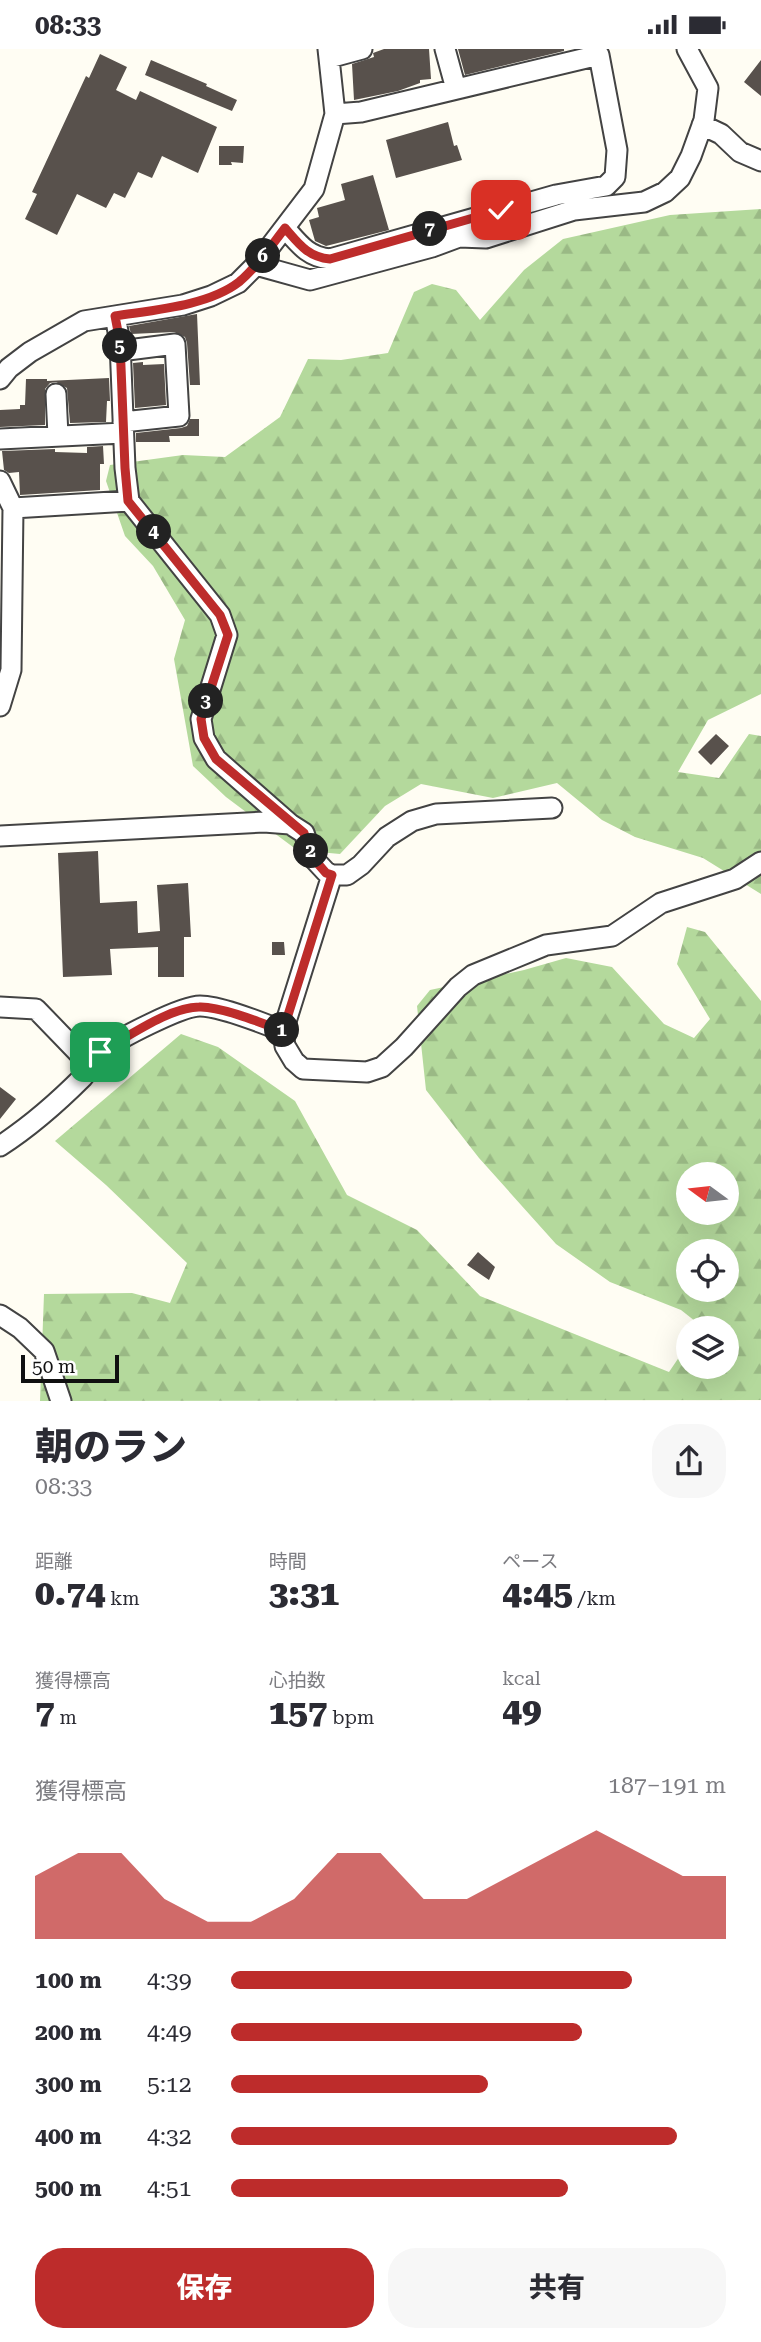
<!DOCTYPE html>
<html lang="ja">
<meta charset="utf-8">
<style>
body{margin:0;font-family:"Roboto Serif","Noto Sans JP",serif;background:#f7f7f7;color:#2b2b33;height:100vh;display:flex;flex-direction:column;font-size:26px;white-space:nowrap}
*{box-sizing:border-box;margin:0}
p{font-size:23px;color:#7c7c81}
.icon{flex:none;width:38px;height:38px;fill:none;stroke:currentColor;stroke-width:2;stroke-linecap:round;stroke-linejoin:round}
.map{position:relative;height:1352px;overflow:hidden}
.sheet{display:flex;flex-direction:column;background:#fff;flex:1}
.sheet>*{flex:none}
.needle{width:46px;rotate:285deg}
.fabs{position:absolute;left:676px;top:1113px;display:grid;gap:14px}
.fabs a{display:grid;place-items:center;width:63px;height:63px;border-radius:50%;background:#fff;box-shadow:0 7px 28px #0002;font-size:35px}
.scale{position:absolute;left:21px;bottom:18px;width:98px;box-sizing:border-box;padding-left:7px;border:4px solid #101010;border-top:0;font-size:19px;line-height:24px;white-space:nowrap;color:#101010;-webkit-text-stroke:5px #fff;paint-order:stroke}
.pin{position:absolute;display:grid;place-items:center;width:60px;height:60px;color:#fff;margin:-30px;border-radius:14px;box-shadow:0 4px 10px #0006}
.km{position:absolute;width:35px;height:35px;margin:-18px;border-radius:50%;background:#222;color:#fff;font-size:19px;line-height:35px;text-align:center}
.round{display:grid;place-items:center;flex:none;width:74px;height:74px;border-radius:28px;background:#f7f7f7}
.head{display:flex;align-items:center;justify-content:space-between;height:119px;padding:0 35px}
h1{font-size:38px;font-weight:800;line-height:52px}
.stats{display:grid;grid-template-columns:repeat(3,1fr);gap:10px;height:119px;padding:7px 35px}
.stats div{display:grid;align-content:center}
.stats b{font-size:35px;font-weight:800}
.stats small{font-size:19px;font-weight:400}
.stats p{font-size:19px}
.chart{height:196px;padding:14px 35px}
.chart p{display:flex;justify-content:space-between}
.chart svg{width:100%;height:126px;margin-top:7px;fill:#bd2c2b;opacity:.7}
.cta{display:flex;gap:14px;margin-top:auto;padding:14px 35px}
.cta a{flex:1;height:80px;border-radius:28px;background:#bd2c2b;color:#fff;font-size:28px;font-weight:800;line-height:80px;text-align:center}
.cta a+a{background:#f7f7f7;color:#2b2b33}
ul{padding:0 35px;list-style:none;font-size:23px}
li{display:grid;grid-template-columns:112px 84px 1fr;align-items:center;height:52px}
li i{height:18px;border-radius:9px;background:#bd2c2b}
.status{display:flex;justify-content:space-between;align-items:center;height:49px;padding:0 35px;background:#fff;direction:ltr}
.status svg{height:19px;fill:currentColor}
.map>svg:first-child{display:block}
</style>
<div class="status"><b>08:33</b><svg viewBox="0 0 49 12"><path d="M0 12V9h3v3zM5 12V6h3v6zM10 12V3h3v9zM15 12V0h3v12zM26 1h20v11H26zM47 4h2v5h-2z"/></svg></div>
<div class="map">
<svg width="761" height="1352" viewBox="0 0 761 1352">
<defs>
<pattern id="forest-firs" width="22" height="20" patternUnits="userSpaceOnUse" patternTransform="scale(1.75)"><rect width="22" height="20" fill="#b4d99c"/><path d="M5 1l3.5 6h-7zM16 11l3.5 6h-7z" fill="#9ab985"/></pattern>
</defs>
<rect width="100%" height="100%" fill="#fffdf3"/>
<path fill="url(#forest-firs)" fill-rule="evenodd" d="M 761,160 L 761,645 L 708,671 L 678,723 L 719,729 L 749,685 L 761,687 L 761,845 L 703,809 L 635,788 L 602,771 L 557,734 L 493,749 L 421,735 L 385,757 L 340,805 L 297,801 L 226,748 L 193,717 L 174,610 L 185,571 L 153,517 L 125,487 L 106,432 L 110,416 L 183,406 L 225,408 L 280,368 L 308,310 L 341,311 L 388,304 L 414,243 L 432,235 L 456,241 L 480,271 L 524,221 L 563,190 L 670,166 Z
M 687,878 L 705,883 L 761,952 L 761,1351 L 40,1352 L 44,1245 L 132,1244 L 170,1254 L 187,1214 L 106,1136 L 55,1092 L 181,985 L 218,998 L 295,1052 L 347,1146 L 417,1181 L 480,1247 L 669,1323 L 688,1295 L 688,1318 L 726,1318 L 726,1279 L 698,1279 L 700,1276 L 681,1261 L 610,1233 L 556,1195 L 479,1109 L 426,1041 L 417,957 L 430,941 L 524,921 L 566,909 L 612,918 L 664,975 L 694,989 L 710,970 L 677,915 ZM 688,1125 L 726,1125 L 726,1164 L 688,1164 ZM 688,1202 L 726,1202 L 726,1241 L 688,1241 Z"/>
<path fill="#58514c" d="M 384,0 L 429,0 L 431,30 L 420,31 L 420,34 L 398,42 L 354,51 L 352,15 L 374,8 L 373,4 Z
M 458,0 L 564,0 L 564,2 L 465,26 Z
M 100,5 L 127,18 L 116,41 L 136,51 L 140,42 L 217,78 L 198,124 L 162,107 L 152,129 L 138,123 L 125,149 L 114,144 L 106,159 L 77,145 L 57,186 L 25,170 L 37,145 L 32,143 L 86,27 L 89,29 Z
M 151,11 L 207,35 L 206,37 L 237,51 L 232,62 L 145,26 Z
M 761,11 L 761,47 L 744,33 Z
M 448,73 L 454,97 L 457,96 L 462,111 L 396,129 L 386,91 Z
M 219,97 L 244,97 L 243,114 L 231,113 L 232,116 L 219,116 Z
M 373,126 L 389,181 L 326,197 L 315,192 L 309,171 L 319,168 L 317,159 L 345,151 L 341,135 Z
M 197,265 L 200,336 L 190,336 L 187,294 L 185,288 L 174,283 L 131,285 L 129,277 Z
M 143,313 L 143,316 L 164,315 L 166,356 L 135,359 L 133,314 Z
M 109,329 L 110,352 L 107,352 L 106,373 L 70,374 L 67,339 L 56,333 L 50,334 L 45,340 L 45,376 L 0,378 L 0,361 L 20,360 L 20,356 L 25,356 L 26,330 L 47,330 L 47,332 Z
M 190,370 L 199,370 L 199,387 L 169,387 L 170,393 L 136,393 L 136,384 L 181,379 L 187,377 Z
M 103,397 L 104,415 L 100,415 L 100,441 L 20,446 L 19,423 L 9,424 L 4,421 L 2,402 L 55,400 L 55,403 L 87,404 L 87,398 Z
M 716,685 L 729,697 L 711,716 L 698,703 Z
M 98,802 L 100,854 L 137,852 L 138,884 L 160,882 L 157,836 L 188,834 L 191,888 L 184,888 L 184,928 L 158,928 L 158,898 L 110,900 L 112,926 L 63,928 L 58,804 Z
M 272,893 L 284,893 L 285,906 L 272,906 Z
M 0,1038 L 16,1050 L 0,1070 Z
M 478,1203 L 495,1218 L 489,1231 L 467,1216 Z"/>
<g fill="none" stroke-linecap="round" stroke-linejoin="round">
<defs>
<path id="minor" d="M 445,0 L 456,40
M 329,9 L 362,0
M 702,76 L 721,85 L 740,103 L 761,112
M 285,179 C 299,195 308,208 330,210 L 556,146 L 606,137 L 615,128 L 617,101 L 599,6 L 361,63 L 335,65
M 256,216 L 310,231 L 432,198 L 459,188 L 486,189 L 574,161 L 644,153 L 665,143 L 680,129 L 691,107 L 704,71 L 708,39 L 687,0
M 115,267 L 120,293 L 125,419 L 129,452 L 220,566 L 227,586 L 201,670 L 204,689 L 216,710 L 290,775 L 304,784 L 313,809 L 326,823 L 332,826 L 347,826 L 361,816 L 387,788 L 412,772 L 436,765 L 552,759
M 120,302 L 175,295 L 179,367 L 123,373
M 0,330 L 9,319 L 30,303 L 84,272 L 183,256 L 211,247 L 238,234 L 256,216 L 314,140 L 335,65 L 328,0
M 56,345 L 58,387
M 0,390 L 123,384
M 0,432 L 13,459 L 11,621 L 0,657
M 13,459 L 129,452
M 0,787 L 264,773 L 290,775
M 332,826 L 283,982 L 285,997 L 294,1012 L 303,1020 L 367,1023 L 382,1018 L 404,998 L 458,938 L 473,926 L 546,896 L 612,887 L 661,854 L 735,830 L 761,813
M 0,958 L 36,960 L 92,1018
M 0,1097 C 31,1077 57,1054 83,1028 C 90,1020 95,1008 102,1002 C 118,990 181,957 200,957 C 221,957 262,974 283,982
M 0,1266 L 20,1279 L 44,1302 L 61,1352"/>
</defs>
<use href="#minor" stroke="#434343" stroke-width="23"/>
<use href="#minor" stroke="#fff" stroke-width="19"/>
</g>
<g fill="none" stroke-linecap="round" stroke-linejoin="round">
<defs>
<path id="route" d="M 100,1003 C 127,989 169,958 199,958 C 220,957 262,974 283,982 L 332,826 L 326,824 L 313,809 L 304,784 L 216,710 L 204,689 L 201,670 L 228,586 L 220,566 L 128,452 L 125,419 L 120,293 L 115,267 C 153,261 208,257 239,233 C 257,218 271,197 285,179 C 299,195 308,208 330,210 L 501,161"/>
</defs>
<use href="#route" stroke="#fff" stroke-width="14"/>
<use href="#route" stroke="#bd2c2b" stroke-width="9"/>
</g>
</svg>
<div class="fabs">
<a><svg class="needle" viewBox="-14 -14 28 28"><path d="M0-13l5 13h-10z" fill="#e53935"/><path d="M0 13l5-13h-10z" fill="#7c7c81"/></svg></a>
<a><svg class="icon" aria-label="locate" viewBox="0 0 24 24"><circle cx="12" cy="12" r="6"/><path d="M12 2v4M12 18v4M2 12h4M18 12h4"/></svg></a>
<a><svg class="icon" aria-label="layers" viewBox="0 0 24 24"><path d="M12 4l9 5-9 5-9-5zM3 14l9 5 9-5"/></svg></a>
</div>
<div class="scale">50 m</div>
<div class="pin" style="left:100px;top:1003px;background:#1e9e55"><svg class="icon" aria-label="arrive" viewBox="0 0 24 24"><path d="M6 21V4h12l-3 4 3 4H6"/></svg></div>
<div class="pin" style="left:501px;top:161px;background:#d93025"><svg class="icon" aria-label="check" viewBox="0 0 24 24"><path d="M5 12l5 5 9-10"/></svg></div>
<b class="km" style="left:282px;top:981px">1</b>
<b class="km" style="left:311px;top:802px">2</b>
<b class="km" style="left:206px;top:652px">3</b>
<b class="km" style="left:154px;top:483px">4</b>
<b class="km" style="left:120px;top:297px">5</b>
<b class="km" style="left:263px;top:207px">6</b>
<b class="km" style="left:430px;top:180px">7</b>
</div>
<section class="sheet">
<div class="head"><div><h1>朝のラン</h1><p>08:33</p></div><a class="round"><svg class="icon" aria-label="share" viewBox="0 0 24 24"><path d="M12 15V3M7 8l5-5 5 5M5 13v7h14v-7"/></svg></a></div>
<div class="stats">
<div><p>距離</p><b>0.74<small> km</small></b></div>
<div><p>時間</p><b>3:31</b></div>
<div><p>ペース</p><b>4:45<small> /km</small></b></div>
</div>
<div class="stats">
<div><p>獲得標高</p><b>7<small> m</small></b></div>
<div><p>心拍数</p><b>157<small> bpm</small></b></div>
<div><p>kcal</p><b>49</b></div>
</div>
<div class="chart"><p><span>獲得標高</span>187–191 m</p>
<svg viewBox="0 0 160 44" preserveAspectRatio="none"><path d="M0 44V22L10 14L20 14L30 30L40 38L50 38L60 30L70 14L80 14L90 30L100 30L110 22L120 14L130 6L140 14L150 22L160 22V44z"/></svg>
</div>
<ul>
<li><b>100 m</b>4:39<i style="width:81%"></i></li>
<li><b>200 m</b>4:49<i style="width:71%"></i></li>
<li><b>300 m</b>5:12<i style="width:52%"></i></li>
<li><b>400 m</b>4:32<i style="width:90%"></i></li>
<li><b>500 m</b>4:51<i style="width:68%"></i></li>
</ul>
<div class="cta"><a>保存</a><a>共有</a></div>
</section>
